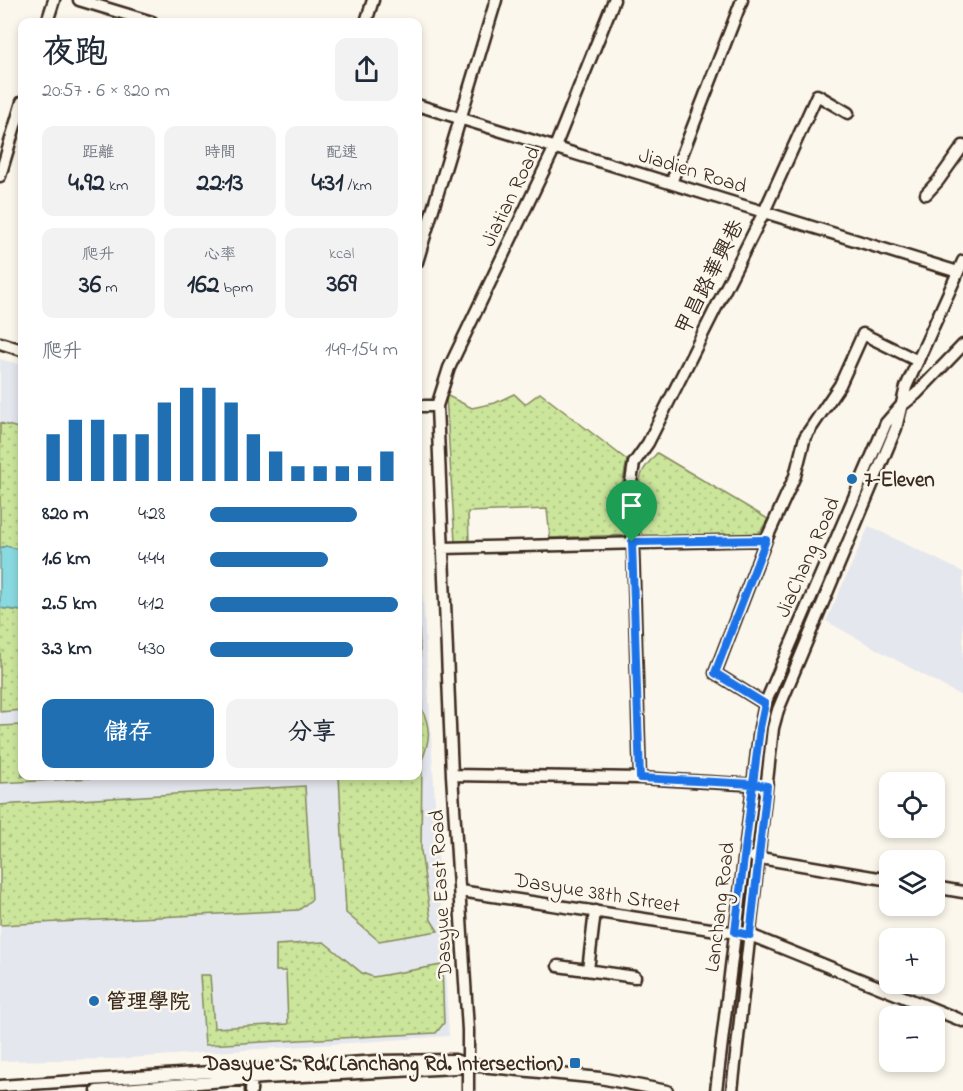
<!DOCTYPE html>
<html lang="zh-TW">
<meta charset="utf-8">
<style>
body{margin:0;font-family:"Indie Flower","LXGW WenKai TC",sans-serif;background:#f2f2f3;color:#1f2937;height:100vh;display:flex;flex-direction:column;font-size:22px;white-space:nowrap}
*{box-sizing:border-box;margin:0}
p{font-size:20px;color:#747a83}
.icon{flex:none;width:33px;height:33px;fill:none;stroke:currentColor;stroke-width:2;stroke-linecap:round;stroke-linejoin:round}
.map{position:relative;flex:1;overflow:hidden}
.side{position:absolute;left:18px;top:18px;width:404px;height:762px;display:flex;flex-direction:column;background:#fff;border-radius:12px;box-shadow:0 3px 9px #0003}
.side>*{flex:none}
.fabs{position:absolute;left:879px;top:772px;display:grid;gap:12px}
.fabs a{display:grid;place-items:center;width:66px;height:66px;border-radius:12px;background:#fff;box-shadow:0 3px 9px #0003;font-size:30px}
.pin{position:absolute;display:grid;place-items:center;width:51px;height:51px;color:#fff;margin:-62px -26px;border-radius:50% 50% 50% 0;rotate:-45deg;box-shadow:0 0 6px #0007}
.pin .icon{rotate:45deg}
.round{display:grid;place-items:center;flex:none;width:63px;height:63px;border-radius:12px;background:#f2f2f3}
.overview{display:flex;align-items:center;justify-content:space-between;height:102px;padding:0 24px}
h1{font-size:33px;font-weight:700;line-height:45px}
.metrics{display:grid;grid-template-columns:repeat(3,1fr);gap:9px;height:102px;padding:6px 24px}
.metrics div{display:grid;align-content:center;border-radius:12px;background:#f2f2f3;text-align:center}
.metrics b{font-size:26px;font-weight:700}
.metrics small{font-size:16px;font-weight:400}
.metrics p{font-size:16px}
.chart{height:168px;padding:12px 24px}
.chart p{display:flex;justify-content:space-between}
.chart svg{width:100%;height:108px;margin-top:6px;stroke:#1f6fb2;stroke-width:6}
.button{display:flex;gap:12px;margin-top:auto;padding:12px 24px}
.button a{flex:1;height:69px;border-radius:12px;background:#1f6fb2;color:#fff;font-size:24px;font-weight:700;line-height:69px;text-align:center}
.button a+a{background:#f2f2f3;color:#1f2937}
ul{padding:0 24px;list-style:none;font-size:20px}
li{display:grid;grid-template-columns:96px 72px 1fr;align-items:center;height:45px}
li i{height:15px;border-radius:8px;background:#1f6fb2}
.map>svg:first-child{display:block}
</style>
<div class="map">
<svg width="963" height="1091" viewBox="0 0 963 1091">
<defs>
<pattern id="grass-dots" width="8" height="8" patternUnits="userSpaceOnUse" patternTransform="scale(1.5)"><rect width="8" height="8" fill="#cbe59b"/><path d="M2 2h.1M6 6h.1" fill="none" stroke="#afc585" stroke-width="1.8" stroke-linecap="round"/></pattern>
</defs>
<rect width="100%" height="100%" fill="#fbf7ec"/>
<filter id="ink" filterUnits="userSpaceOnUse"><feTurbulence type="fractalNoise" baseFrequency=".0167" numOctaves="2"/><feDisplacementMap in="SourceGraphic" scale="12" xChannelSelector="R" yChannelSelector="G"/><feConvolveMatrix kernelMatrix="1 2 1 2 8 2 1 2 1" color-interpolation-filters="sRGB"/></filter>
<g filter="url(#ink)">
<path fill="#e5e7ee" d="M 0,359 L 22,365 L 22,776 L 417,776 L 417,498 L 449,1036 L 115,1059 L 0,1061 Z
M 869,526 L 963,572 L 963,697 L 826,621 Z"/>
<path fill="url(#grass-dots)" stroke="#83885c" stroke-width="1.5" d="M 540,393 L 627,460 L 622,485 L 626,535 L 550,538 L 547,509 L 468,512 L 469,541 L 455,542 L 446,395 L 472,408 L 495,403 L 514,394 L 525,404 Z
M 0,423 L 22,429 L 22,554 C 16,548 9,545 0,548 Z
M 657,453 L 768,519 L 759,534 L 642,535 C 637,523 637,486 642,473 C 645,466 652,459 657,453 Z
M 417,571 L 422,709 C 431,729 430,740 422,760 L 421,851 L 431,920 L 438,931 L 379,941 L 346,913 L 339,776 L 417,776 Z
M 0,608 L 22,611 L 22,710 L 0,712 Z
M 22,725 L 22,776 L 128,776 L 0,783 L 0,726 Z
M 305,786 L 312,899 L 299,910 L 0,925 L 0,805 Z
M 324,942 L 362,973 L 373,977 L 442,965 L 444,1023 L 436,1033 L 205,1045 L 200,975 L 210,975 L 214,1028 L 288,1024 L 286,971 L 276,971 L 276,945 Z"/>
<path fill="#89dae0" stroke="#6a9492" stroke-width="1.5" d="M 6,546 L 18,549 L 22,554 L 22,611 L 0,608 L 0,548 Z"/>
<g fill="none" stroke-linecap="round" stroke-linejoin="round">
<defs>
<path id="minor" d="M 79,0 L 152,22
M 47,22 L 54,0
M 366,22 L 373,0
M 417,105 L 958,272
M 0,176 L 22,102
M 671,183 L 742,0
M 926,194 L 938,181 L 963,146
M 417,262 L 496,0
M 0,343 L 22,350
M 417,406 L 437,406
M 442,548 L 766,540
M 765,704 L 715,673 L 766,540 L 795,476 L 805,437 L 840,385 L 863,334 L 918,361
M 452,775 L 640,778 L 758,785
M 640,778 L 631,482 L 634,463 L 648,443 L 764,212 L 817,95 L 848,113
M 754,857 L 890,880
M 934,887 L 963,892
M 460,891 L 750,935 L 963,1021
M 558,966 L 635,977
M 588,970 L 595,911
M 0,1086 L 378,1061 L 455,1060 L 469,1065 L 600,1078 L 667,1091
M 97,1091 L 264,1078 L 455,1068 L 469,1065
M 251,1091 L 252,1073
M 468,1091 L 468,1030 L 452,775 L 437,406 L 449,368 L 555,147 L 614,0
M 716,1091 L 760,727 L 765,704 L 886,423 L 900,407 L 916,394 L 963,345
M 732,1091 L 773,728 L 778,710 L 896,428 L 906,387 L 963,261"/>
</defs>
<use href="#minor" stroke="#3b2a1e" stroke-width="15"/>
<use href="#minor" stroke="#fbf7ec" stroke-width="10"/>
</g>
</g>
<g fill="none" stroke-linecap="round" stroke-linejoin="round" filter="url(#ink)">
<defs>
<path id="route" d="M 632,542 L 640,778 L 753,784 L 735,932 L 750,935 L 767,786 L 753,784 L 760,728 L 765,704 L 715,673 L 766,540 L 632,542"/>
</defs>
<use href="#route" stroke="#fff" stroke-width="12"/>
<use href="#route" stroke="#1a73e8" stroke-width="8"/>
</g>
<g fill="#1f6fb2" stroke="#fbf7ec" stroke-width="2">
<circle cx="852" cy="479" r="6"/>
<circle cx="94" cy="1001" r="6"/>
<rect x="569" y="1057" width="12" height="12" rx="3"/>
</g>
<g text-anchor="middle" stroke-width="5" stroke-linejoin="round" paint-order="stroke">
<g font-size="21" fill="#3b2a1e" stroke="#fbf7ec">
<text transform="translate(693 170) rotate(17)" y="7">Jiadien Road</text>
<text transform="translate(510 196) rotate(-64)" y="7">Jiatian Road</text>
<text transform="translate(709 277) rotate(-63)" y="7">甲昌路華興巷</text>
<text transform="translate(807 557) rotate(-66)" y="7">JiaChang Road</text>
<text transform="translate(597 892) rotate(9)" y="7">Dasyue 38th Street</text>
<text transform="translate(440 894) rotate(-93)" y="7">Dasyue East Road</text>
<text transform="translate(719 907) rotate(-83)" y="7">Lanchang Road</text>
</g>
<g font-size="21" font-weight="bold" fill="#3b2a1e" stroke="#fbf7ec" text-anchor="start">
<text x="864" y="486">7-Eleven</text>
<text x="106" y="1008">管理學院</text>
<text x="563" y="1070" text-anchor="end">Dasyue S. Rd.(Lanchang Rd. Intersection)</text>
</g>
</g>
</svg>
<div class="fabs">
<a><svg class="icon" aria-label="locate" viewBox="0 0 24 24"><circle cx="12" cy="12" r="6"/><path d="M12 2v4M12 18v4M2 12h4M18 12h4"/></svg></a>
<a><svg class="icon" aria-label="layers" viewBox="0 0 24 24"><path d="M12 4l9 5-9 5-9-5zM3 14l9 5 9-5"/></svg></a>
<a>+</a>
<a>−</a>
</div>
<div class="pin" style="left:632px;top:542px;background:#1e9e55"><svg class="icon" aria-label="arrive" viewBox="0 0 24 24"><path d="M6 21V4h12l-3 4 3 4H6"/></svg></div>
<section class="side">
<div class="overview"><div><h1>夜跑</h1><p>20:57 · 6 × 820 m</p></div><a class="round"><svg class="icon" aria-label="share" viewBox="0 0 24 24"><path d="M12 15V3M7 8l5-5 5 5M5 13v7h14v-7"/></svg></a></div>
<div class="metrics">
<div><p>距離</p><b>4.92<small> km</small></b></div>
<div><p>時間</p><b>22:13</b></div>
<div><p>配速</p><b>4:31<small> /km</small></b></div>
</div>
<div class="metrics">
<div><p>爬升</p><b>36<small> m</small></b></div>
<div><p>心率</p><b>162<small> bpm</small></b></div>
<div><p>kcal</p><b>369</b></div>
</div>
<div class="chart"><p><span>爬升</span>149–154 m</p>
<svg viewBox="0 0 160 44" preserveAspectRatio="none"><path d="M5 44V25M15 44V19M25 44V19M35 44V25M45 44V25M55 44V12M65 44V6M75 44V6M85 44V12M95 44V25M105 44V32M115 44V38M125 44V38M135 44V38M145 44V38M155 44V32"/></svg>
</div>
<ul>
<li><b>820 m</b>4:28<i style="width:78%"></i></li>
<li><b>1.6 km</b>4:44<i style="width:63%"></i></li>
<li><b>2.5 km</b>4:12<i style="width:100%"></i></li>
<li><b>3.3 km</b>4:30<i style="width:76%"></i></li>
</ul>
<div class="button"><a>儲存</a><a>分享</a></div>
</section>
</div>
